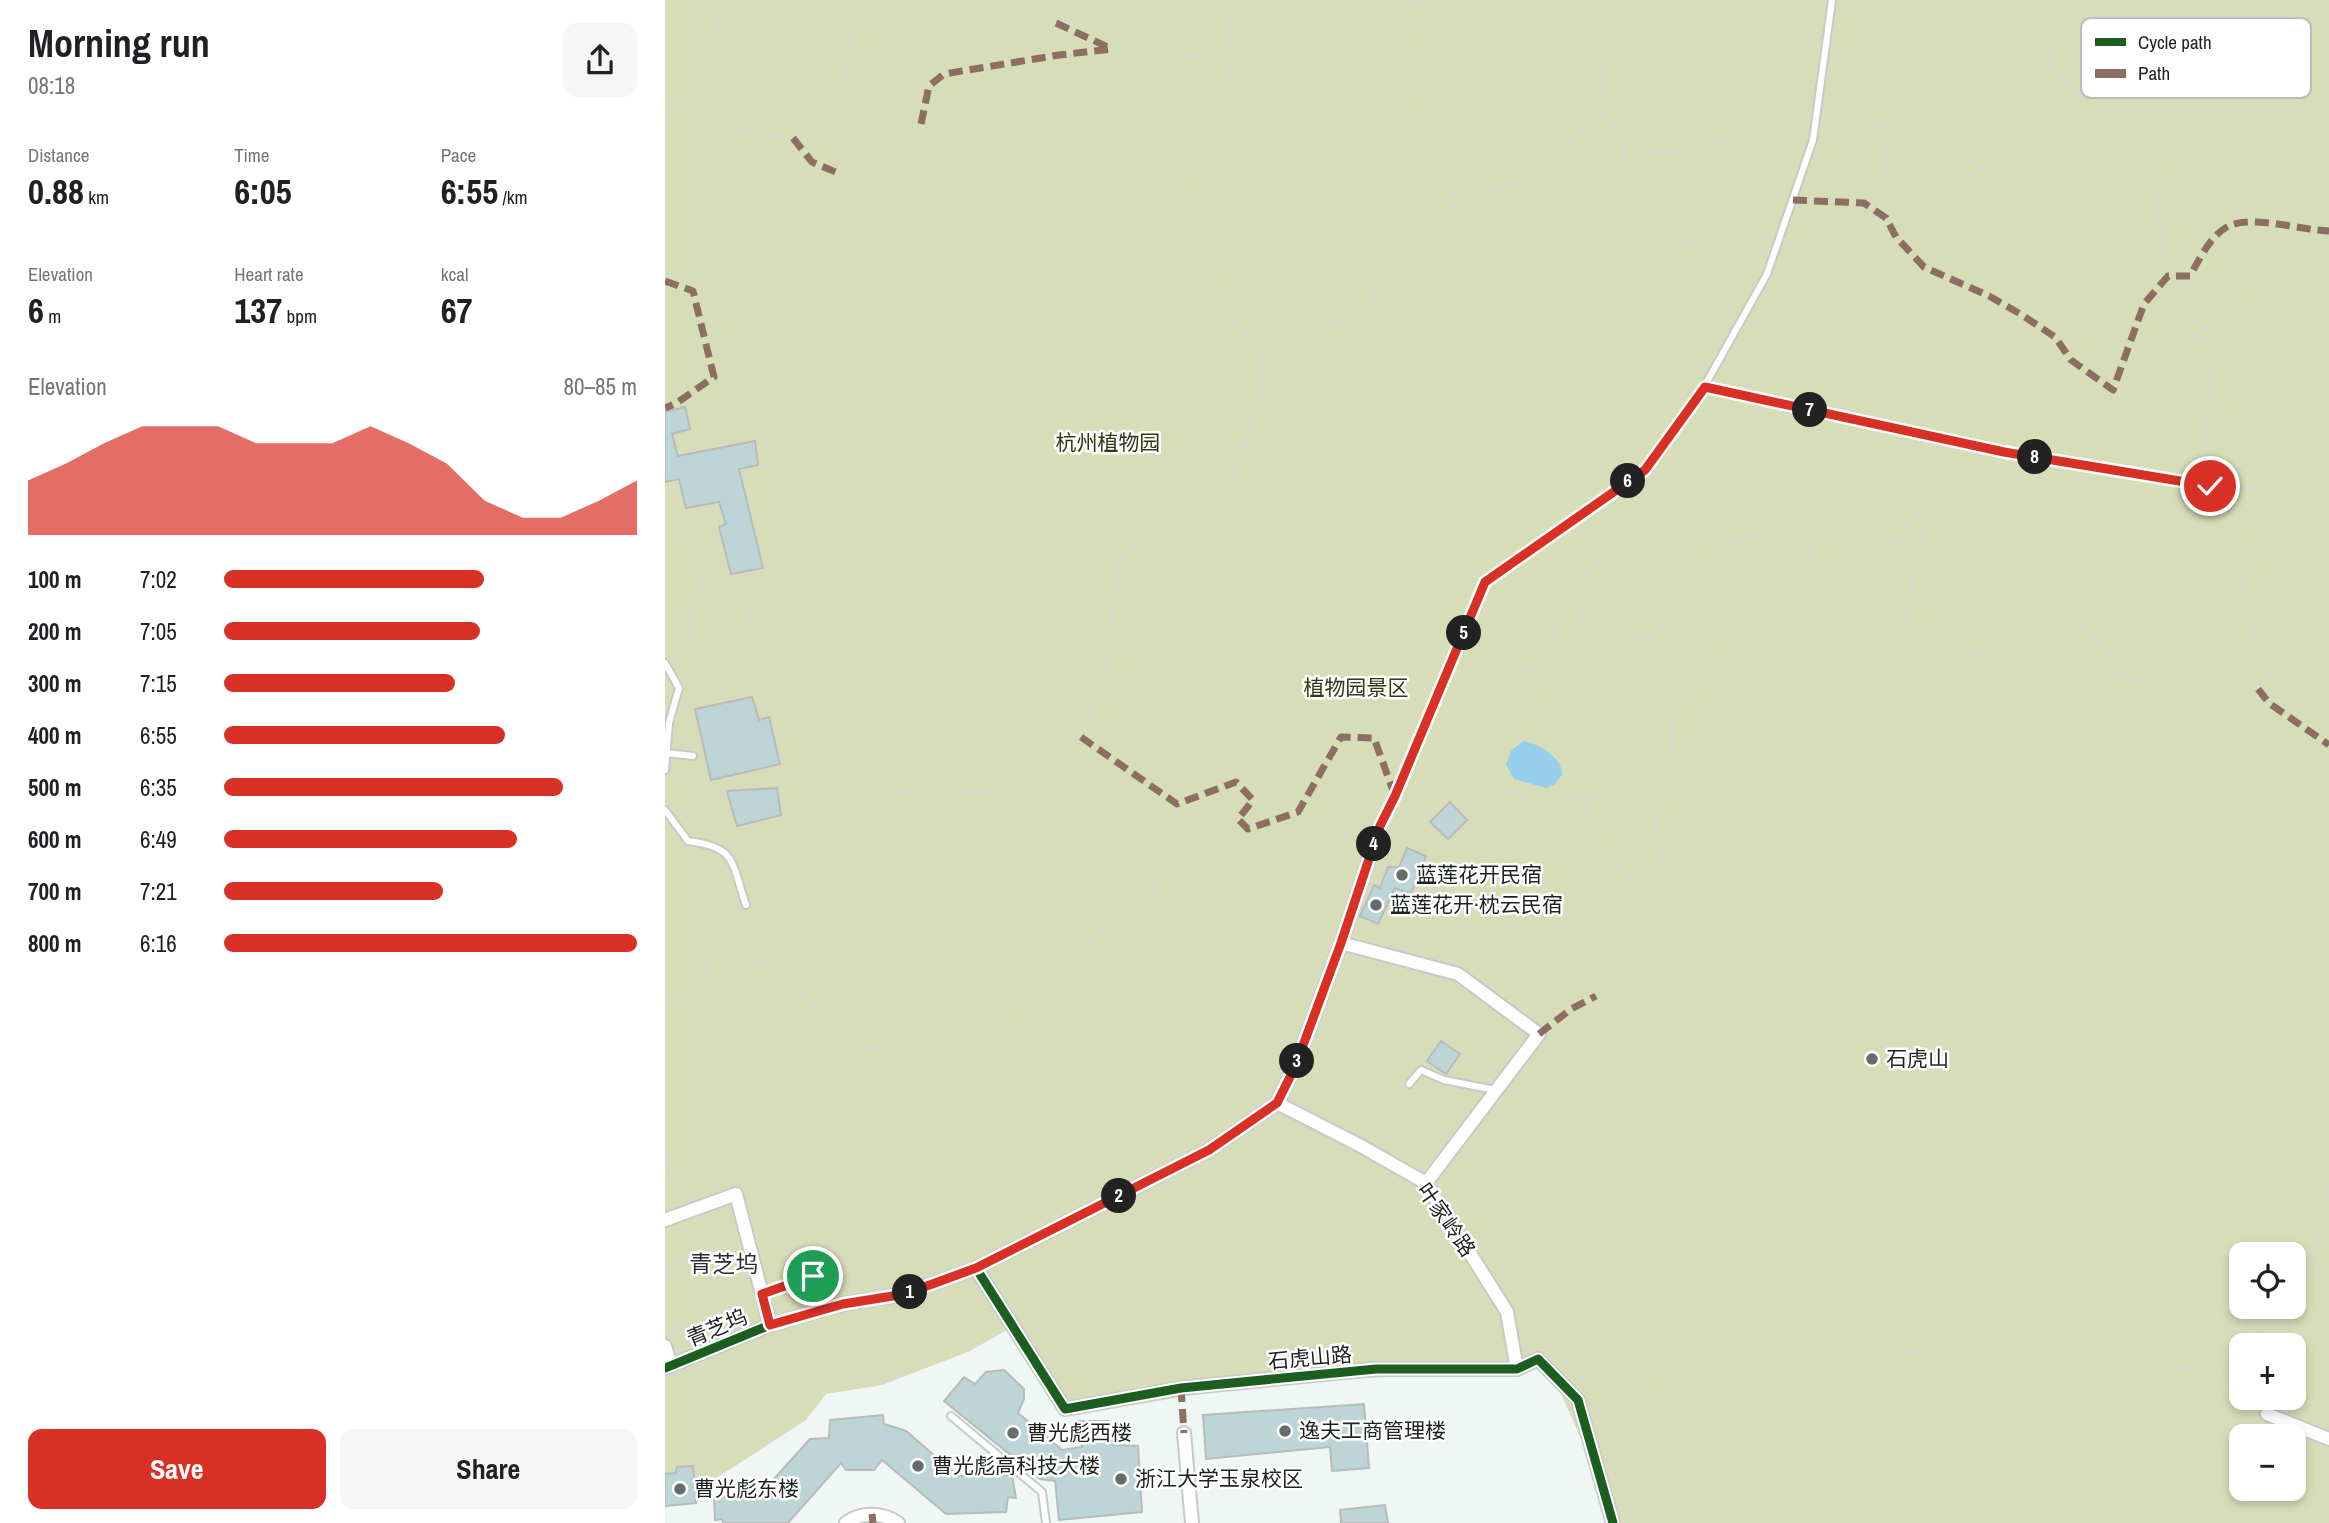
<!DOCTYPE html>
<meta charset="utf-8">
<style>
body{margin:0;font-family:"Archivo Narrow","Noto Sans SC",sans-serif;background:#f6f6f6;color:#202124;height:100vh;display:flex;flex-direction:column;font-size:26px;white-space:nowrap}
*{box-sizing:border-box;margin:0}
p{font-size:23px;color:#757577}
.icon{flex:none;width:38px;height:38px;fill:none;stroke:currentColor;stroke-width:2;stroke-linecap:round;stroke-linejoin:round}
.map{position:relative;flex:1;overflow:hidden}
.sheet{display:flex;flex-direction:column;background:#fff;width:665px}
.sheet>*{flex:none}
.buttons{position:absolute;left:1564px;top:1242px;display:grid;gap:14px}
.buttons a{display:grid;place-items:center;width:77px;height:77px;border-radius:14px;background:#fff;box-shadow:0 4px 10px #0003;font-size:35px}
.pin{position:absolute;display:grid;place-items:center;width:60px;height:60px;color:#fff;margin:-30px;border:4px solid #fff;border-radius:50%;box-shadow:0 2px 7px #0007}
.km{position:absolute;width:35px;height:35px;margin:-18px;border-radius:50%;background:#222;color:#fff;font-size:19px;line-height:35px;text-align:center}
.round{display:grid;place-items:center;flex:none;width:74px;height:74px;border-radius:14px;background:#f6f6f6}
.headline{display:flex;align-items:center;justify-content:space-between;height:119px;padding:0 28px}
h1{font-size:38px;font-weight:700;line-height:52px}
.metrics{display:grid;grid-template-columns:repeat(3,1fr);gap:10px;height:119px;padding:7px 28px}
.metrics div{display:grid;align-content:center}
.metrics b{font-size:35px;font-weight:700}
.metrics small{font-size:19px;font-weight:400}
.metrics p{font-size:19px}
.chart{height:196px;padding:14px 28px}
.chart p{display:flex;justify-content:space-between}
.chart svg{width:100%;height:126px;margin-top:7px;fill:#d93025;opacity:.7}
.action{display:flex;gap:14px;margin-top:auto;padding:14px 28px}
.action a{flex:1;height:80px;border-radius:14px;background:#d93025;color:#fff;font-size:28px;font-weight:700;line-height:80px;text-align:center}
.action a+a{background:#f6f6f6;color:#202124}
ul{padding:0 28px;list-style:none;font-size:23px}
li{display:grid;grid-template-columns:112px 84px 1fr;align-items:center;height:52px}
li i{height:18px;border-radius:9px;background:#d93025}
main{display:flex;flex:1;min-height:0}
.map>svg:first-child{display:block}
</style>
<main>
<section class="sheet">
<div class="headline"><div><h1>Morning run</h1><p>08:18</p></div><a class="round"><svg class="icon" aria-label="share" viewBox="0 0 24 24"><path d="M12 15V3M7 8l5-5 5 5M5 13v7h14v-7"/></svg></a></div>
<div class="metrics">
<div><p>Distance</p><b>0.88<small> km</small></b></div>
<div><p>Time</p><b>6:05</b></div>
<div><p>Pace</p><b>6:55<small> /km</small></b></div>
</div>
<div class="metrics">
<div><p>Elevation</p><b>6<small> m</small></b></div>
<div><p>Heart rate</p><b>137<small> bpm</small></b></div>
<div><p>kcal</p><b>67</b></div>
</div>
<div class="chart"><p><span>Elevation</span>80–85 m</p>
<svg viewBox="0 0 160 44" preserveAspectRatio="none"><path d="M0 44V25L10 19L20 12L30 6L40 6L50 6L60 12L70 12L80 12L90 6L100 12L110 19L120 32L130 38L140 38L150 32L160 25V44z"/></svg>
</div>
<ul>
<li><b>100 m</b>7:02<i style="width:63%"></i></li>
<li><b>200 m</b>7:05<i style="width:62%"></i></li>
<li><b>300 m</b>7:15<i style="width:56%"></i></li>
<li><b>400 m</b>6:55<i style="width:68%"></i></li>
<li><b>500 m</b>6:35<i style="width:82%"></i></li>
<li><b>600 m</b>6:49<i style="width:71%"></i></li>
<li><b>700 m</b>7:21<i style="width:53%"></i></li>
<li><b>800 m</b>6:16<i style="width:100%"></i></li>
</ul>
<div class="action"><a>Save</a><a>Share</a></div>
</section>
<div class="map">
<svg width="1664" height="1523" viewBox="0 0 1664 1523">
<rect width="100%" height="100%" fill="#eff6f4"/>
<path fill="#d8ddb9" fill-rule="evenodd" d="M 0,0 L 1664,0 L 1664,1523 L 948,1523 L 935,1479 L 887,1375 L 871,1369 L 590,1384 L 407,1416 L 352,1324 L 305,1351 L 217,1385 L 161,1394 L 141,1420 L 39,1486 L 0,1503 ZM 1577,1255 L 1629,1255 L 1629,1307 L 1577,1307 ZM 1577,1346 L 1629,1346 L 1629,1398 L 1577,1398 ZM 1577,1437 L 1629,1437 L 1629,1489 L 1577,1489 Z"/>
<path fill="#97cded" d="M 858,741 C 873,743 898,758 897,775 L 890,784 L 881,788 L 849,779 L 841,764 L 846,751 Z"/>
<path fill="#bed5d7" stroke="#b6bcbb" stroke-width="2" d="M 20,407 L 25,429 L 7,434 L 13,456 L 90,441 L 93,465 L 74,469 L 98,568 L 66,574 L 54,527 L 61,524 L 54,502 L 21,508 L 14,479 L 0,482 L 0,412 Z
M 87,697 L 94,720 L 104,717 L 115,764 L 46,780 L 30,709 Z
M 112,788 L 116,815 L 72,826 L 62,791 Z
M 785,802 L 802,820 L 783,839 L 765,822 Z
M 742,848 L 761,856 L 746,894 L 730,888 L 713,924 L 695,916 L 709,885 L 715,888 L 723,867 L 734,867 Z
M 776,1041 L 795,1054 L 781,1074 L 762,1061 Z
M 339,1370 L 359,1389 L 359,1399 L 353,1413 L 397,1450 L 417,1447 L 413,1421 L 443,1421 L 448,1445 L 473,1446 L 477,1512 L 394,1520 L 390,1481 L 375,1479 L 279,1401 L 299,1377 L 310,1384 L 321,1372 Z
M 699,1404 L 704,1468 L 667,1471 L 665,1447 L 541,1459 L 538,1415 Z
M 218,1415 L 219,1424 L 241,1431 L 293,1476 L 347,1475 L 351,1498 L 343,1497 L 341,1512 L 281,1514 L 217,1460 L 209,1470 L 181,1470 L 176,1463 L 123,1523 L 58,1523 L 57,1519 L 50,1520 L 49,1498 L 97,1492 L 145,1439 L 164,1438 L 165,1420 Z
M 28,1466 L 31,1503 L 0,1506 L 0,1474 L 11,1473 L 12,1467 Z
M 720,1505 L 723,1523 L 676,1523 L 675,1510 Z"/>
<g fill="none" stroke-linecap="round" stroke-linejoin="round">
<defs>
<path id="lane" d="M 0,663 L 14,688 L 4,723 L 0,770
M 1,753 L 28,756
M 0,810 L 23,841 C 72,847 66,862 81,905
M 715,826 L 730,796 L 820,582 L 980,469 L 1039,387 L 1102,274 L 1148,140 L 1167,0
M 744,1084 L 756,1070 L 779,1080 L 830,1090
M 286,1416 L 377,1492 L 381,1523"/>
<path id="street" d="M 676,943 L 793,974 L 874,1034 L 761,1183
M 612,1103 L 696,1146 L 761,1183 L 842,1312 L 852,1369
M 0,1220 L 71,1194 L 105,1325
M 311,1268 L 400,1409 L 516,1388 L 711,1369 L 852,1369 L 873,1359 L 913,1400 L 948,1523
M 0,1346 L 6,1366
M 0,1368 L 105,1325 L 178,1304 L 240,1294 L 311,1268 L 544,1150 L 612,1103 L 630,1067 L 676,943 L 715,826
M 1602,1414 L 1664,1439
M 519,1433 L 527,1523
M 181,1523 C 196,1511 219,1513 233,1523"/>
</defs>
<use href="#lane" stroke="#c5cbc9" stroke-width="10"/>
<use href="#street" stroke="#c5cbc9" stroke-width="16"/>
<path stroke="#d6d9d8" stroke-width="2.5" stroke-dasharray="3.5 5" stroke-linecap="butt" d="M 127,0 L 134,3 L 149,0
M 557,0 L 565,13 L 562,91 L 493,205 L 522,268 L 597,354 L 644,342 L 845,309 L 936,279 L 959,254 L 1003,247 L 1036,233 L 1102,239
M 749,0 L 722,59 L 720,93 L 759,162 L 796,200
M 1376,0 L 1388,18 L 1385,74 L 1425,100
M 447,49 L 484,47 L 563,63
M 26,92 L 91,134 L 128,138 L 169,119 L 181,71 L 192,0
M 1163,109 L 1202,116 L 1218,135 L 1221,175 L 1205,207
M 943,113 C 959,159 984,201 1003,247
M 0,114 L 26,92 L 51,36 L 57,0
M 957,151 L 1032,153 L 1076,136 L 1122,147 L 1134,153
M 1205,207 C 1239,201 1323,181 1336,145 L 1379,133 L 1426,158 L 1467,148 L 1486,154 L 1499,253 L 1531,312 L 1548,360 L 1541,434 L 1545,486
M 1494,210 L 1505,187 L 1521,202 L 1527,196 L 1548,188 C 1556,195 1567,202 1572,211 C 1596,252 1561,299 1538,333
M 613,349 L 622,340 L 709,304 L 705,269 L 769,229 L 796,200 L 867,179 L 910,134 L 943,113 L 936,72 L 961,0
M 1051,390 L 1339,452 L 1557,489 L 1664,485
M 1274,438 L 1240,476 L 1263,511 L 1239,620 L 1269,673 L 1371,633 L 1404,669 L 1484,682 L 1506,699 L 1564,680 L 1587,695 L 1614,663 L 1591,637 L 1557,489
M 15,522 L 34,560 L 35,585
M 1007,565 L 1034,607 L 973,642 L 923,639 L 910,594 L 922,569 L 980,553 L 1007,565 L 1023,537 L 1065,541 L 1133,526 L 1158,579 L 1144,598 L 1065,541 L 1008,449
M 1158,579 L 1168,573 L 1213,596 L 1227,594 L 1237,542 L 1246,517 L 1276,507 L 1314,517 L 1340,557 L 1439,645 L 1460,678
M 910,594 L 825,748 L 839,791 L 881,802 L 919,796 L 989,792 L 1009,771 L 1007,709 L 1041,669 L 1034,607
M 10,660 L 24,644 L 28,607 L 35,585 C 124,585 74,645 53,690
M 919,796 L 929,856 L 964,876 L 996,861 L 989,792
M 125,845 L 147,828 L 174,823 L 195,807 L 241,791 L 328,792 L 382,766 L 416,737 L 441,678 L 454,560 L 522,501 L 567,483 L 594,403 L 597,354
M 0,1001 L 35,989 L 49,951 L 74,940 L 192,1043 L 266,1071 L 357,982 L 485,904 L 512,804
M 0,1164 L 14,1200
M 0,1267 L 69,1241
M 111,1289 L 147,1276
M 1629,1294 L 1649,1258 L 1664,1186
M 4,1333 L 85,1299
M 1527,1371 C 1561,1355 1597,1338 1620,1307
M 932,1416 L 956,1397 L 971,1374 L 985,1366 L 1028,1356 L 1058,1352 L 1139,1365 L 1248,1352 L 1323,1331 L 1345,1329 L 1468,1353 L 1527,1371 L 1590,1407"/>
<use href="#lane" stroke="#fdfefd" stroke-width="6"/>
<use href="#street" stroke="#fdfefd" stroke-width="12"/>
<path stroke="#8d6e63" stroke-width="7" stroke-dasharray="14 7" stroke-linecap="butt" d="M 391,23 L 447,49
M 256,124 L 264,86 L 279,74 L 394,55 L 447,49
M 128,138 L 147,162 L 173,173
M 1128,200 L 1199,203 L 1221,218 L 1231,237 L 1259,267 L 1324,296 L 1357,315 L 1390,337 L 1406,360 L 1448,390 L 1479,304 L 1503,276 L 1525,276 C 1534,260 1547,232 1566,225 C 1590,216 1637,230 1664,231
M 0,281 L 28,291 L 49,377 L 10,404 L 0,408
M 1593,689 L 1604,703 L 1664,745
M 416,737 L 512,804 L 571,782 L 588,800 L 573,819 L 583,829 L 633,812 L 676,737 L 709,738 L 730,796
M 874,1034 L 906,1009 L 931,996
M 516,1388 L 519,1433
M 207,1514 L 208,1523"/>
<defs>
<path id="cycleway" d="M 311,1268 L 400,1409 L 516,1388 L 711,1369 L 852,1369 L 873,1359 L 913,1400 L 948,1523
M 0,1368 L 105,1325 L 178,1304 L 240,1294 L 311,1268 L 544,1150 L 612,1103 L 630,1067 L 676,943 L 715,826"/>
</defs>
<use href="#cycleway" stroke="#fff" stroke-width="13"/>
<use href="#cycleway" stroke="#1b5e20" stroke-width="9"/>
</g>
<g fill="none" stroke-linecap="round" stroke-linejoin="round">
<defs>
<path id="route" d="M 148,1276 L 97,1294 L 105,1325 L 178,1304 L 240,1294 L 311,1268 L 544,1150 L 612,1103 L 630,1067 L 676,943 L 715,826 L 730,796 L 820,582 L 980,470 L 1040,387 L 1339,452 L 1545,486"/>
</defs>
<use href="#route" stroke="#fff" stroke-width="14"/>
<use href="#route" stroke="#d93025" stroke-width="9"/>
</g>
<g fill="#666c6b" stroke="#fff" stroke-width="2.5">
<circle cx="737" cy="875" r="7"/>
<circle cx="711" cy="905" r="7"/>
<circle cx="1207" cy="1059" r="7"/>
<circle cx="620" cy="1431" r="7"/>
<circle cx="348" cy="1433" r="7"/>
<circle cx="253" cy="1466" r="7"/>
<circle cx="456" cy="1479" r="7"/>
<circle cx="15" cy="1489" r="7"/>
</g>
<g text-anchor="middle" stroke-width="5" stroke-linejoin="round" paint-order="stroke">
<g font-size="21" fill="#343512" stroke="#fff">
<text x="443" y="450">杭州植物园</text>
<text x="691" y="695">植物园景区</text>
</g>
<g font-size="21" fill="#1d2221" stroke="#fff" text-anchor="start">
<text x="751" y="882">蓝莲花开民宿</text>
<text x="725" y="912">蓝莲花开·枕云民宿</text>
<text x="1221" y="1066">石虎山</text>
<text x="634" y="1438">逸夫工商管理楼</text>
<text x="362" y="1440">曹光彪西楼</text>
<text x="267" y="1473">曹光彪高科技大楼</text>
<text x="470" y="1486">浙江大学玉泉校区</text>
<text x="29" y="1496">曹光彪东楼</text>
</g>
<g font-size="21" fill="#1d2221" stroke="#fff">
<text transform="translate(781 1220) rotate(55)" y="7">叶家岭路</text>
<text transform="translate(52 1328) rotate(-23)" y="7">青芝坞</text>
<text transform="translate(645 1358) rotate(-5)" y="7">石虎山路</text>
</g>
<g font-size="23" fill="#27322e" stroke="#fff">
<text x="59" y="1272">青芝坞</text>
</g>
</g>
<rect x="1416" y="18" width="230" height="80" rx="10" fill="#fff" stroke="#bbbdbc" stroke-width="2"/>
<rect x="1430" y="38" width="31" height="8" fill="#1b5e20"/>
<rect x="1430" y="69" width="31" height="9" fill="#8d6e63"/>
<g font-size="19" fill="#1d2221">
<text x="1473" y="49">Cycle path</text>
<text x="1473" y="80">Path</text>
</g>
</svg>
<div class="buttons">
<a><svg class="icon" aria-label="locate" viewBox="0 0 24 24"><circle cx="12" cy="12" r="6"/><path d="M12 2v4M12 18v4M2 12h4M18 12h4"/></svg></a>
<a>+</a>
<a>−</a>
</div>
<div class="pin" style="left:148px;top:1276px;background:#1e9e55"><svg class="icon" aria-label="arrive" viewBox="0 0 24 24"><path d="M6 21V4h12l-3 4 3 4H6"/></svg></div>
<div class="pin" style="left:1545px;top:486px;background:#d93025"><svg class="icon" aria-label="check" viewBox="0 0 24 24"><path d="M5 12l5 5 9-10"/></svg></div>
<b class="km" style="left:245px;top:1292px">1</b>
<b class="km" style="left:454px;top:1196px">2</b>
<b class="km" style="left:632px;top:1061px">3</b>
<b class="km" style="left:709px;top:844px">4</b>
<b class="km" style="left:799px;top:633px">5</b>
<b class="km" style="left:963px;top:481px">6</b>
<b class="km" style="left:1145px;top:410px">7</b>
<b class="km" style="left:1370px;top:457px">8</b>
</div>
</main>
